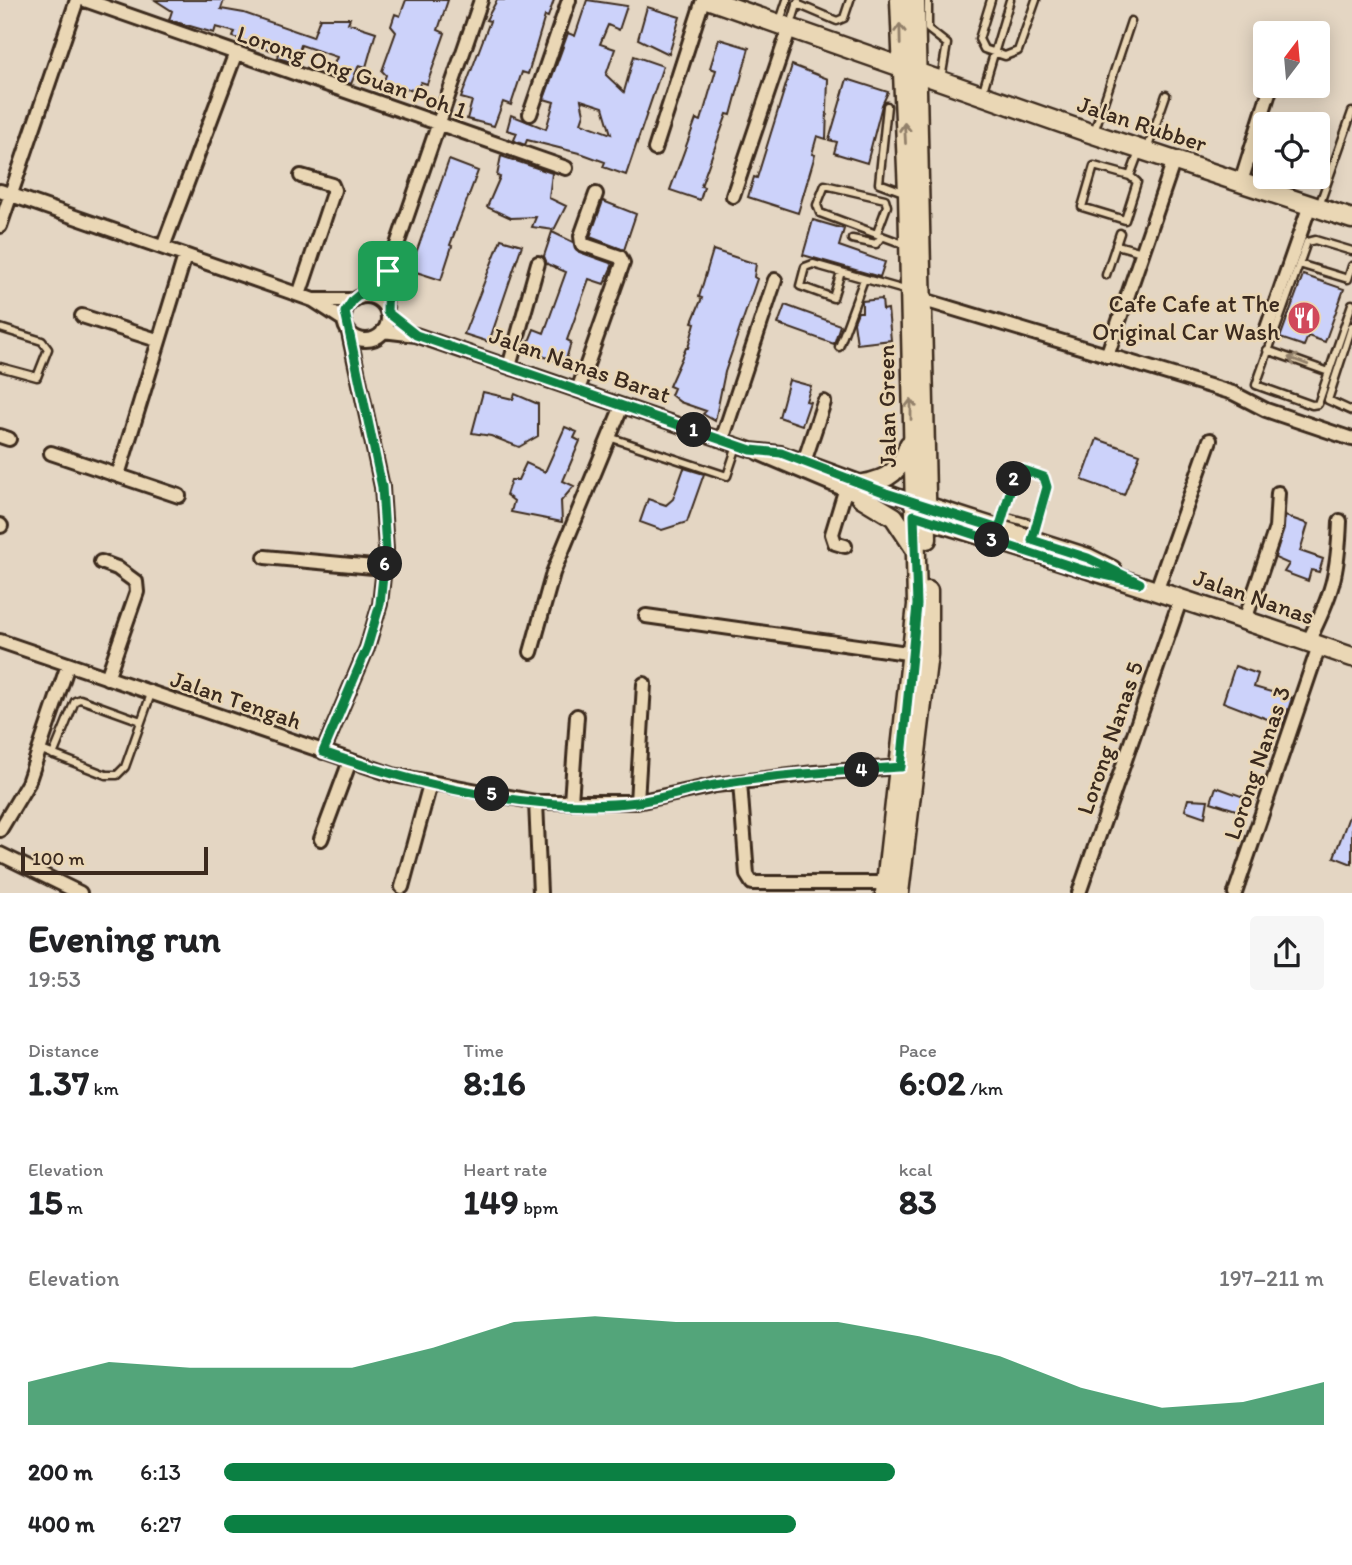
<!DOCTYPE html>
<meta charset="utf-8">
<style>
body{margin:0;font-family:Itim,sans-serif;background:#f6f6f6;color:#202124;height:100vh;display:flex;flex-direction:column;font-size:26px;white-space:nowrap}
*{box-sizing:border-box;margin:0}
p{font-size:23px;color:#757577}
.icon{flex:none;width:38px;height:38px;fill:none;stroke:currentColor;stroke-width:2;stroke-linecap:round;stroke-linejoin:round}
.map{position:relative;height:893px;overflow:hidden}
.panel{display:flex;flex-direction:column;background:#fff;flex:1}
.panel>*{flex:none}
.needle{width:46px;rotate:16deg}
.fabs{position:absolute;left:1253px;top:21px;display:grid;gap:14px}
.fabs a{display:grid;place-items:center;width:77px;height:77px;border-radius:7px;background:#fff;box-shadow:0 4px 18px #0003;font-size:35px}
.scale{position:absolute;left:21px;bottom:18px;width:187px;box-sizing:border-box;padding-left:7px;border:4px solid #3b2a1e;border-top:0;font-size:19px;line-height:24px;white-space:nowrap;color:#3b2a1e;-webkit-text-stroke:5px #ead7b5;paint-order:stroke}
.pin{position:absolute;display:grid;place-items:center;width:60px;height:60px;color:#fff;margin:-30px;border-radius:14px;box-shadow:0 4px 10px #0006}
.km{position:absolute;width:35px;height:35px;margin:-18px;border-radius:50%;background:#222;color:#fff;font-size:19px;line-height:35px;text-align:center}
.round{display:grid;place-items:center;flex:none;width:74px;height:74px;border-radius:7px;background:#f6f6f6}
.head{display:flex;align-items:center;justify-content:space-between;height:119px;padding:0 28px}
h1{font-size:38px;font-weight:700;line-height:52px}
.figures{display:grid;grid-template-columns:repeat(3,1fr);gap:10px;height:119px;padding:7px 28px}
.figures div{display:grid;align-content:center}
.figures b{font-size:35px;font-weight:700}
.figures small{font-size:19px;font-weight:400}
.figures p{font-size:19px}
.chart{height:196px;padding:14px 28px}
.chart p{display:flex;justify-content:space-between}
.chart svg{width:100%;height:126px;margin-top:7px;fill:#0b8043;opacity:.7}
ul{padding:0 28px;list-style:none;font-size:23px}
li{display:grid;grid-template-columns:112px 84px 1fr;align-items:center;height:52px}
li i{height:18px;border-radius:9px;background:#0b8043}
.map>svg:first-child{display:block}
</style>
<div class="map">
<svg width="1352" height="893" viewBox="0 0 1352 893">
<rect width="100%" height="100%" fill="#e4d6c3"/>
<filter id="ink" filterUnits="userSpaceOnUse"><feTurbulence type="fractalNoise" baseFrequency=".0143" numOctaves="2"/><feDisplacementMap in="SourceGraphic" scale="14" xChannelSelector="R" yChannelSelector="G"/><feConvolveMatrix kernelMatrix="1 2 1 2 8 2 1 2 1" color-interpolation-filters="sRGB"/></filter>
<g filter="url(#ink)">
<path fill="#ccd2fa" stroke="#3b2a1e" stroke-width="2" fill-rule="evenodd" d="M 155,0 L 224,0 L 221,9 L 244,13 L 313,37 L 320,18 L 350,18 L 348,23 L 376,32 L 366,67 L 359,65 L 351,84 L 329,76 L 337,57 L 301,45 L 295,63 L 278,58 L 279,53 L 233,37 L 235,32 L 216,27 L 214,33 L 169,20 L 172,11 Z
M 406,0 L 448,0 L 438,30 L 445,33 L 427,84 L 421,82 L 416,90 L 393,88 L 392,93 L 381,89 L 386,75 L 382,71 L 396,32 L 391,26 L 395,14 L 400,16 Z
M 497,0 L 554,0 L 548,17 L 545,16 L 528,74 L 522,72 L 511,105 L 503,102 L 494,126 L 467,119 L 472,101 L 461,98 L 490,21 L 486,20 Z
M 587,0 L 627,6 L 619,30 L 608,25 L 600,44 L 615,49 L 606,75 L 624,92 L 634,56 L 663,66 L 626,175 L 603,167 L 605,162 L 583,154 L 527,140 L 525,145 L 517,142 L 514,140 L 517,133 L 507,130 L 511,115 L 546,129 L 554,102 L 544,99 L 568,33 L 575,36 ZM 581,100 L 603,107 L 611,134 L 581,123 L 584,114 Z
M 647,7 L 680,17 L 669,54 L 638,39 Z
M 719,39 L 749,48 L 731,115 L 727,114 L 701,186 L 704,187 L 700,200 L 670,190 L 696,119 L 701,121 L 716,70 L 710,68 Z
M 792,65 L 828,79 L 826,139 L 817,136 L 812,154 L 815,155 L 798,213 L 748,197 L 754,177 L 757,178 Z
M 847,79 L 888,92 L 882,105 L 867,163 L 834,153 L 837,142 L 829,140 Z
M 501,156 L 552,173 L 549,198 L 566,206 L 554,230 L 532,227 L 536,217 L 511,218 L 487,207 L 500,177 L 497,176 Z
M 449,160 L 478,171 L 450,245 L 452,246 L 441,280 L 410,270 Z
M 603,201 L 636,214 L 624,250 L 590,237 Z
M 813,220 L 844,229 L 839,246 L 885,262 L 880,277 L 803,255 Z
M 552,232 L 573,242 L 579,252 L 613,264 L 604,284 L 589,279 L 567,340 L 571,342 L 565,363 L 525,351 L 534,329 L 544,333 L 566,272 L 547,264 L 544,256 Z
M 501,239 L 522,245 L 489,342 L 464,334 Z
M 713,250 L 756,264 L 754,277 L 757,279 L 725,372 L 715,421 L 703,414 L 706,411 L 680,402 L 671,395 L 674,388 L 669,386 L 686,348 L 688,348 L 695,323 L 692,322 L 702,298 L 699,297 Z
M 1303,275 L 1344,289 L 1325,342 L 1308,336 L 1304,346 L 1280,338 Z
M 882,299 L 883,310 L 888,309 L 891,340 L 857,344 L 854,322 L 858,312 L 862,312 L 862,301 Z
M 785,305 L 840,325 L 834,344 L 778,324 Z
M 789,380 L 811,386 L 806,401 L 810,402 L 802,425 L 779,417 Z
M 483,392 L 513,399 L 515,394 L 538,404 L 538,436 L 519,447 L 491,436 L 472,433 Z
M 565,427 L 577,432 L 574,438 L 580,441 L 563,481 L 574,486 L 561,501 L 562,522 L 511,512 L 514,501 L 506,495 L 511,480 L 518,480 L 526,463 L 545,472 Z
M 1097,439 L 1140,454 L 1124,495 L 1082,480 Z
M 684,468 L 704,474 L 687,522 L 662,530 L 640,522 L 648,499 L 666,505 L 673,499 Z
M 1285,516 L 1308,524 L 1300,551 L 1323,559 L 1319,572 L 1311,570 L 1308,581 L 1284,572 L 1289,564 L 1275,558 Z
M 1235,666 L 1258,674 L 1254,687 L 1292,698 L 1283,725 L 1223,702 Z
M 1216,787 L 1244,797 L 1239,811 L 1211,802 Z
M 1188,799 L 1208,800 L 1205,817 L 1185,810 Z
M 1351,811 L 1352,811 L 1352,864 L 1334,857 Z"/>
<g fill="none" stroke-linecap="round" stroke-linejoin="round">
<defs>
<path id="lane" d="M 928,0 L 928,29 L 947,44 L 941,79
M 991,0 L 979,39 L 984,49 L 1005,56 L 1018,51 L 1036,0
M 797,4 L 837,21 L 844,18 L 850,0
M 780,21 L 787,0
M 791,25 L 798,2
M 982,94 L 1010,0
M 887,106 L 879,183 L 906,193
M 1094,132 L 1131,21
M 1147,150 L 1166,95
M 1094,166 L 1130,176 L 1137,182 L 1125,220 L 1082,207 Z
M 1130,176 L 1139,152
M 1319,206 L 1352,112
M 877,233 L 887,206 L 885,199 L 825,185 L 817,205 L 820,213 L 906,245
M 852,239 L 876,244 L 882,236
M 1117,245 L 1142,252
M 1352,251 L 1315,240 L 1307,242 L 1256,385 L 1312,405 L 1318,404 L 1352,304
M 1299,264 L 1348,279 L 1352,266
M 841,272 L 833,298 L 800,286 L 805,267 L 813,264 L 908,291
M 1106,275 L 1120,233
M 1352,326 L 1328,400 L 1352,411
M 0,328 L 42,341 L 48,349 L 37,377 L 0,367
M 839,347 L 864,279
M 1267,350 L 1329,372
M 609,437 L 727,476 L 737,446
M 1004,516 L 1036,525
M 1000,527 L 1015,475 L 1024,470 L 1044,477 L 1047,487 L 1032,539
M 39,749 L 106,775 L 117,775 L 125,767 L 151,694
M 53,755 L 75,701 L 80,699 L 141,721"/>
<path id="street" d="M 85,0 L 566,168
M 530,114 L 569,0
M 655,149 L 703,0
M 1241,182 L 1271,86
M 0,191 L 285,290 L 313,300 L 344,320
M 733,196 L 790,27
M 0,226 L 77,0
M 163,247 L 235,55
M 299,295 L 334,190 L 332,185 L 301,176
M344 318a22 22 0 1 1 44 0a22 22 0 1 1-44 0Z
M 360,297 L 388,271
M 313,300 L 353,300
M 924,300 L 1233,393 L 1266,410 L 1352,439
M 385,307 L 388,271 L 481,0
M 82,316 L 157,340
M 383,331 L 416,335 L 751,450 L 781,453 L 914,502
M 1266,331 L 1310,205
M 1107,356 L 1174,160
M 509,367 L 538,263
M 578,390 L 623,263 L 620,257 L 582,244 L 581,236 L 596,194
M 0,436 L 9,439
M 722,440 L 775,280
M 51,453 L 179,496
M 758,453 L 867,499
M 804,462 L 824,402
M 118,475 L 185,256
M 0,525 L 1,526
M 845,546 L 835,543 L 832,534 L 845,491
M 265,557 L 384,568
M 101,562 L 117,568 L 136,582 L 137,592 L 107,678
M 1157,589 L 1210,440
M 646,616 L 914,654
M 1245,620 L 1276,528 L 1278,493
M 0,641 L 393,775 L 536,802 L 637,802 L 716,785 L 814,773 L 901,767
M 1308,642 C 1332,594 1338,575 1340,521
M 531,652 L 553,573 L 622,406
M 323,752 L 367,648 L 380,604 L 386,549 L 382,487 L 349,333
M 740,782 L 747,875 L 752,883 L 886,883
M 536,802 L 540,893
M 571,802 L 577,716
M 637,802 L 644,684
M 0,830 L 28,783 L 68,665
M 321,839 L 350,761
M 0,854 L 80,893
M 402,887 L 430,784
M 1079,893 L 1181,598
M 1235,893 L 1319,646"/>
<path id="secondary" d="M 710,0 L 1087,132 L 1352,219
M 915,0 L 927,539
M 863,484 C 889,480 901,470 909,445
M 861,497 L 894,517 L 914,547
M 917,503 L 1088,558 L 1112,570
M 918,516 C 1064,560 1208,607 1352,657
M 885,893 L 917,605 L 908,193 L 900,0
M 899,893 L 928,654 L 928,591"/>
</defs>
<use href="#lane" stroke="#3b2a1e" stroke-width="11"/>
<use href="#street" stroke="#3b2a1e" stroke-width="18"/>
<use href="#secondary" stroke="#3b2a1e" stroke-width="23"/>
<use href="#lane" stroke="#ead7b5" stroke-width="6"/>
<use href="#street" stroke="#ead7b5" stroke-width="12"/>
<use href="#secondary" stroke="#ead7b5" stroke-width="18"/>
</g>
<defs><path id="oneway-shaft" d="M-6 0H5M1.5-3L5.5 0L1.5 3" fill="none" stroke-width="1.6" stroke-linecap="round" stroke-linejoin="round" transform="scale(1.75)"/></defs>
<g stroke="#92806a">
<use href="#oneway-shaft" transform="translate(900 34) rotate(-91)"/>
<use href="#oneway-shaft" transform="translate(905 133) rotate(-93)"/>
<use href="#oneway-shaft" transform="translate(1298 361) rotate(-160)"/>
<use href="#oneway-shaft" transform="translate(911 409) rotate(-90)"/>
</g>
</g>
<g fill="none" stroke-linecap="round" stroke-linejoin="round" filter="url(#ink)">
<defs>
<path id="route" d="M 388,271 L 387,312 L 416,335 L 751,450 L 781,453 L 886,493 L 999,529 L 1015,475 L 1024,470 L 1044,477 L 1047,487 L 1032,540 L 1088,558 L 1140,583 L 1083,570 L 914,515 L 917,605 L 901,767 C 839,771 776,775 715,785 C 689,790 663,798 637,802 C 536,814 418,785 323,752 L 367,648 L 380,604 L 386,549 L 382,487 L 345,312 L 353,300 Z"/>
</defs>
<use href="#route" stroke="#fff" stroke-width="14"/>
<use href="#route" stroke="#0b8043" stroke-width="9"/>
</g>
<defs>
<symbol id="restaurant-disc" viewBox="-11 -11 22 22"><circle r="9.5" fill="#d1495b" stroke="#ead7b5"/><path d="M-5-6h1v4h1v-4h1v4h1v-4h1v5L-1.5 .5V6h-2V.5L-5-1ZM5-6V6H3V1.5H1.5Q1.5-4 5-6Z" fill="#fff"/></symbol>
</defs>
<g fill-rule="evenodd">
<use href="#restaurant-disc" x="1285" y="299" width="38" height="38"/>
</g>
<g text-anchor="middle" stroke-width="5" stroke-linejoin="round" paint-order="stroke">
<g font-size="24" fill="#3b2a1e" stroke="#ead7b5">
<text transform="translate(352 72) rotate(19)" y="8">Lorong Ong Guan Poh 1</text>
<text transform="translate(1142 124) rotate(18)" y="8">Jalan Rubber</text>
<text transform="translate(580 365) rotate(19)" y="8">Jalan Nanas Barat</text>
<text transform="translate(887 406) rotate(-91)" y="8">Jalan Green</text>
<text transform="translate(1254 597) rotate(19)" y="8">Jalan Nanas</text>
<text transform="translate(236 700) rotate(19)" y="8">Jalan Tengah</text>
<text transform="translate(1110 738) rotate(-71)" y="8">Lorong Nanas 5</text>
<text transform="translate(1257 763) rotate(-71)" y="8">Lorong Nanas 3</text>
</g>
<g font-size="24" fill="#3b2a1e" stroke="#ead7b5" text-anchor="end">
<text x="1280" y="312">Cafe Cafe at The<tspan x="1280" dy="28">Original Car Wash</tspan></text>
</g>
</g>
</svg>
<div class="fabs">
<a><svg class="needle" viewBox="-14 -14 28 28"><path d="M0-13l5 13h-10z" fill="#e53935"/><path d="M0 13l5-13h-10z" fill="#757577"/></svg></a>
<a><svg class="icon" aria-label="locate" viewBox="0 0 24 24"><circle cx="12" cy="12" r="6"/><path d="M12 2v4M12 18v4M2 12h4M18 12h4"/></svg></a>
</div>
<div class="scale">100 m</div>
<div class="pin" style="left:388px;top:271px;background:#1e9e55"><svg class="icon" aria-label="arrive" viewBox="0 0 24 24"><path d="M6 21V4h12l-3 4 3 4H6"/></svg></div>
<b class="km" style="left:694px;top:430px">1</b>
<b class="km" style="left:1014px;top:479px">2</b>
<b class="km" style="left:992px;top:540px">3</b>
<b class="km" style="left:862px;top:770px">4</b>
<b class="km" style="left:492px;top:794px">5</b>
<b class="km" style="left:385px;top:564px">6</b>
</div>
<section class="panel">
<div class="head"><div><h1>Evening run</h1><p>19:53</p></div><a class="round"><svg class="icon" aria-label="share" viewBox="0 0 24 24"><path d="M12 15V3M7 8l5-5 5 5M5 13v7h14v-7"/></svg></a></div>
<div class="figures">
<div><p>Distance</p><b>1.37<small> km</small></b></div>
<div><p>Time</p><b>8:16</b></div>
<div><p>Pace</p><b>6:02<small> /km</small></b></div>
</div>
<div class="figures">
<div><p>Elevation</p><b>15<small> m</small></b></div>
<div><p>Heart rate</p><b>149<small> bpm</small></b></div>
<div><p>kcal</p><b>83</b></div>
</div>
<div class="chart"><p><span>Elevation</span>197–211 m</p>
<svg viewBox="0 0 160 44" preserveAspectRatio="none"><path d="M0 44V29L10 22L20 24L30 24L40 24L50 17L60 8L70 6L80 8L90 8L100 8L110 13L120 20L130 31L140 38L150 36L160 29V44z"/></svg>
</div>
<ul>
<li><b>200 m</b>6:13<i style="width:61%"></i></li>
<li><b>400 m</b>6:27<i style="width:52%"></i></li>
</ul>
</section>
